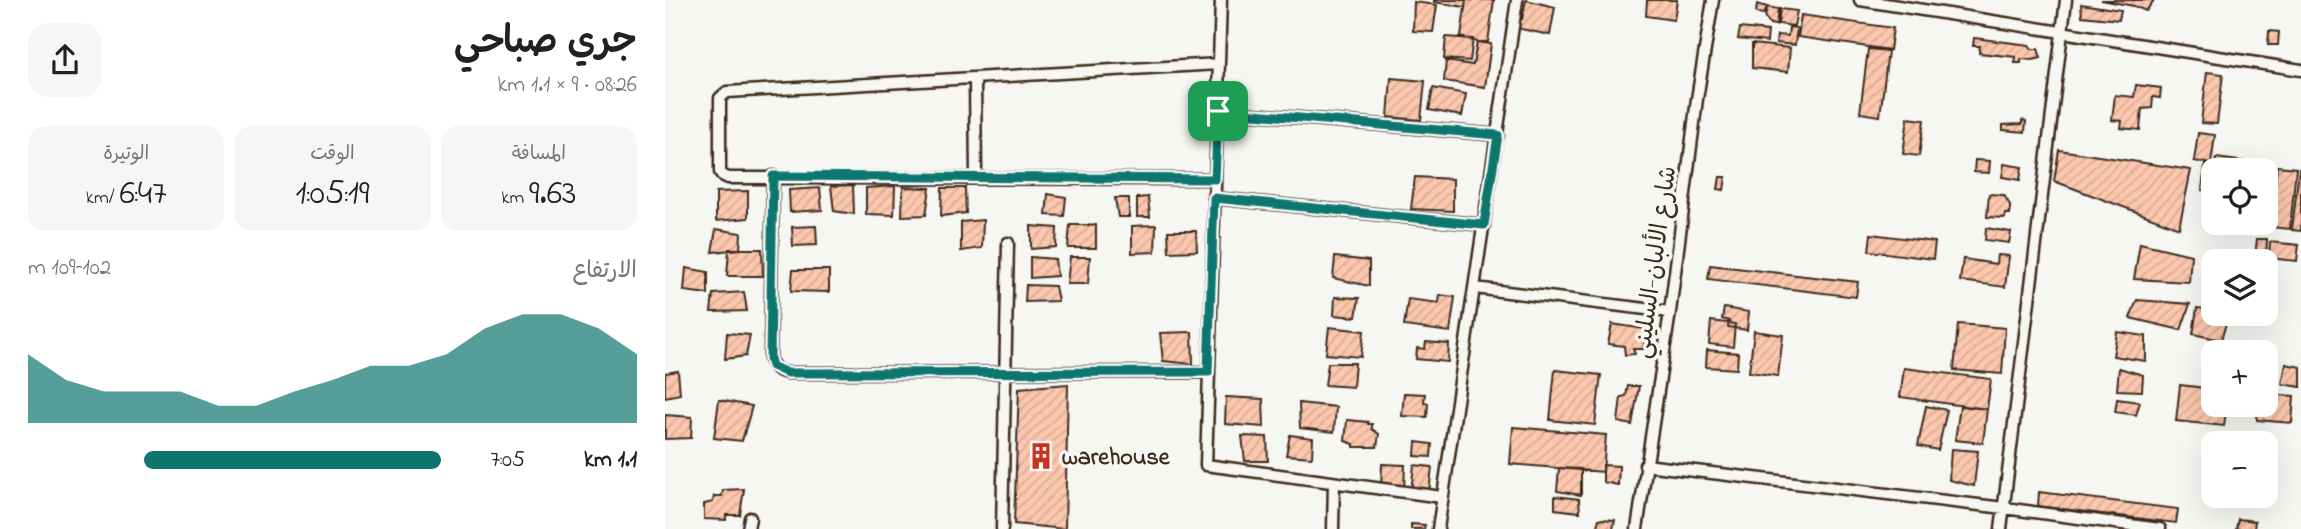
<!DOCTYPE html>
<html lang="ar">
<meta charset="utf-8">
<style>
body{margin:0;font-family:"Indie Flower","Playpen Sans Arabic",sans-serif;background:#f6f6f6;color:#202124;direction:rtl;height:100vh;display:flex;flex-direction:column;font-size:26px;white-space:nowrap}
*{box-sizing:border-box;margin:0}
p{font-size:23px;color:#757577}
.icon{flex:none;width:38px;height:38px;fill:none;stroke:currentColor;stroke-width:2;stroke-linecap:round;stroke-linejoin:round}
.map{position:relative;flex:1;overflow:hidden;direction:ltr}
.details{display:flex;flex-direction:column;background:#fff;width:665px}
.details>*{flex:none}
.buttons{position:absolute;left:1536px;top:158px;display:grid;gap:14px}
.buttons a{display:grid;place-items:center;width:77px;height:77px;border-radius:14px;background:#fff;box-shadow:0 7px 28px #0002;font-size:35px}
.pin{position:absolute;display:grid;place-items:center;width:60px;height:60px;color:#fff;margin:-30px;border-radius:14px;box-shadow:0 4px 10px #0006}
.round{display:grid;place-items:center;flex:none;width:74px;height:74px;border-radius:21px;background:#f6f6f6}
.head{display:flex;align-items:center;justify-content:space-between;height:119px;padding:0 28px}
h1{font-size:38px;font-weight:600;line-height:52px}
.figures{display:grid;grid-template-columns:repeat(3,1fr);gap:10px;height:119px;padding:7px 28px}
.figures div{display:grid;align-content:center;border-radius:18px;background:#f6f6f6;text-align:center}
.figures b{font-size:35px;font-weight:600}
.figures small{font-size:19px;font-weight:400}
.figures p{font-size:19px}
.chart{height:196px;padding:14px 28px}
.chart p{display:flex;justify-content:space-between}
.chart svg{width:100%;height:126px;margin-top:7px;fill:#0f766e;opacity:.7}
ul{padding:0 28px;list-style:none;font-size:23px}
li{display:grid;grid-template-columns:112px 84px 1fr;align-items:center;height:52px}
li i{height:18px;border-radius:9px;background:#0f766e}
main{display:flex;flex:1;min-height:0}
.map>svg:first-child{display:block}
</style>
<main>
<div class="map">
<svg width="1636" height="529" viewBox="0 0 1636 529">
<defs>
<pattern id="building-hatch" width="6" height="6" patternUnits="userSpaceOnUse" patternTransform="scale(1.75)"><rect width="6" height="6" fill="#fcc7ae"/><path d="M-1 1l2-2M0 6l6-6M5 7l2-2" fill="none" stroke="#d9ab95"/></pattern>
</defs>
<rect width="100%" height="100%" fill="#f6f6f2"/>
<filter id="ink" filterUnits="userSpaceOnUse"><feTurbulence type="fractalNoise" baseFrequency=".0143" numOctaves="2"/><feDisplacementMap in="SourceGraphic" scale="14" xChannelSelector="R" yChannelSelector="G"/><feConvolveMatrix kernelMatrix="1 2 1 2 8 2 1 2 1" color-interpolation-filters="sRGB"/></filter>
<g filter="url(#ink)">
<path fill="url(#building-hatch)" stroke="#3b2a1e" stroke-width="2" d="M 769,0 L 801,0 L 800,7 L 769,2 Z
M 801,0 L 829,0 L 823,42 L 812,42 L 796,37 Z
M 861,0 L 890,7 L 885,35 L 851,28 L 852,18 L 857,19 Z
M 982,0 L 1012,0 L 1009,20 L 981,16 Z
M 1436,0 L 1489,0 L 1481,11 L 1469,6 Z
M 749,2 L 772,5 L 768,32 L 748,31 Z
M 1092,4 L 1102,7 L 1099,14 L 1091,13 Z
M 1416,4 L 1456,10 L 1454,20 L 1417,16 Z
M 1102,7 L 1113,9 L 1111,25 L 1105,24 L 1100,18 Z
M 1115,9 L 1132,11 L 1129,26 L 1113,24 Z
M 1136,15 L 1228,28 L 1225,50 L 1133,37 Z
M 1124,27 L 1132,28 L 1130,45 L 1111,43 L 1112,35 L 1123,36 Z
M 1075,28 L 1103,31 L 1102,42 L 1073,39 Z
M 1604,31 L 1614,32 L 1613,45 L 1603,45 Z
M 781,37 L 808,39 L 805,61 L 779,59 Z
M 1309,38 L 1364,45 L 1367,49 L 1373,49 L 1376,58 L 1368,60 L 1356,59 L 1356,63 L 1350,63 L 1351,57 L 1314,53 L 1315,46 L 1308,46 Z
M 812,42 L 826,44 L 820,87 L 779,81 L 781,61 L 808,65 Z
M 1087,44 L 1125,48 L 1123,72 L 1087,68 Z
M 1203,49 L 1223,51 L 1215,116 L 1195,113 Z
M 1542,72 L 1558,74 L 1552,124 L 1536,123 Z
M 726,78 L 760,81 L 756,120 L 723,117 Z
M 1471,85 L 1496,88 L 1495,98 L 1488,97 L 1487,108 L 1477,109 L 1475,130 L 1456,128 L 1457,121 L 1447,120 L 1450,95 L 1469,97 Z
M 768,88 L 801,94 L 797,116 L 764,110 Z
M 1243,118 L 1259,120 L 1254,156 L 1238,154 Z
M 1357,120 L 1361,121 L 1360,132 L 1338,130 L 1338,125 L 1357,124 Z
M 1533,133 L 1550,135 L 1546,164 L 1529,161 Z
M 1394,150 L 1526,170 L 1514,228 L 1389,181 Z
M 1551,158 L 1605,165 L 1602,185 L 1601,170 L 1549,170 Z
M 1310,160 L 1325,161 L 1324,173 L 1309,172 Z
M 1339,164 L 1357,167 L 1355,180 L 1337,177 Z
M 1540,165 L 1548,166 L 1546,191 L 1537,190 Z
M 1612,166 L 1631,168 L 1625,229 L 1606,227 Z
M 1634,169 L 1636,169 L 1636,231 L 1627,230 Z
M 750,177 L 788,179 L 788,211 L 746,209 Z
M 1055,177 L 1061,177 L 1059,190 L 1053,189 Z
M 188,185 L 189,214 L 169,211 L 166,186 Z
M 230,186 L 229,215 L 201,214 L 201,188 Z
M 238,187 L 265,188 L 261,215 L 237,216 Z
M 155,188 L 157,210 L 125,212 L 124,190 Z
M 277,188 L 300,188 L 301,213 L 276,216 Z
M 83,191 L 83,218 L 51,221 L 51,192 Z
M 383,194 L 401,197 L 399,216 L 381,215 Z
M 1324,194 L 1339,195 L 1345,205 L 1345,214 L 1340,214 L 1340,218 L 1322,217 Z
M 483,197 L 485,217 L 472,217 L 472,198 Z
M 450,198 L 464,198 L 464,217 L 453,217 Z
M 318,220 L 317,248 L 296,251 L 296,222 Z
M 405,225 L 431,225 L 431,248 L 403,248 Z
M 491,225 L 490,252 L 467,253 L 467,226 Z
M 151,226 L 152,245 L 128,246 L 127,227 Z
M 366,226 L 392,228 L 391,247 L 366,249 Z
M 1321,228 L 1346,232 L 1344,243 L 1320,240 Z
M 51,229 L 76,233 L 75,249 L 47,252 Z
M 503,231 L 531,231 L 532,251 L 504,252 Z
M 1206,234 L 1270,242 L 1268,259 L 1204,251 Z
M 1592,239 L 1602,239 L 1601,257 L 1590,256 Z
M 1605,242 L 1634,245 L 1632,261 L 1604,258 Z
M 1475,243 L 1526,255 L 1524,282 L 1469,279 Z
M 64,249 L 97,249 L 98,276 L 62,276 Z
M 1332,255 L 1344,256 L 1340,287 L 1295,281 L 1298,259 L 1331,264 Z
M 365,257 L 390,259 L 392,276 L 365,278 Z
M 405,257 L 425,257 L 423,284 L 402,284 Z
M 670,257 L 704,261 L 704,286 L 668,278 Z
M 1045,265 L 1193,282 L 1191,297 L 1043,279 Z
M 21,268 L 43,272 L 43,294 L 19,291 Z
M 128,270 L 164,270 L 164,292 L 126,291 Z
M 361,285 L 390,286 L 393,301 L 360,302 Z
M 79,292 L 82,311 L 46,312 L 48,294 Z
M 775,295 L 790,297 L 785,332 L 739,326 L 743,299 L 774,303 Z
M 670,297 L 694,298 L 691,317 L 669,315 Z
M 1472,300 L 1525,304 L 1516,330 L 1465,318 Z
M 1059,308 L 1084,312 L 1082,330 L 1063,327 L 1064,321 L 1057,319 Z
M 1532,308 L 1549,310 L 1549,313 L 1564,313 L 1556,340 L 1528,334 Z
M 1046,321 L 1070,324 L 1068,347 L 1044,344 Z
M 947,324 L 980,329 L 979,349 L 968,349 L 970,354 L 960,355 L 959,346 L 943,344 Z
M 1293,324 L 1340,328 L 1337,374 L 1289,370 Z
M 664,327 L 699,331 L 696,357 L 661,354 Z
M 1089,331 L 1118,335 L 1113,376 L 1084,372 Z
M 527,332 L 528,364 L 498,361 L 495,333 Z
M 1452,332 L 1481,336 L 1481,361 L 1448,356 Z
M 62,333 L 85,335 L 81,356 L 60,359 Z
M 761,342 L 784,344 L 783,362 L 751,359 L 752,348 L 760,349 Z
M 1042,350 L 1073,353 L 1072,369 L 1041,367 Z
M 663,363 L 690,363 L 688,387 L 660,385 Z
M 1621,364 L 1636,367 L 1636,387 L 1617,384 Z
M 1239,368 L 1326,379 L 1322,409 L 1235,397 Z
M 1454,368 L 1478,375 L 1477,391 L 1452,390 Z
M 890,370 L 936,375 L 930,425 L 885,420 Z
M 13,371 L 15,394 L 0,397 L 0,373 Z
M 403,384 L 400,529 L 349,524 L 354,388 Z
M 1515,385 L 1549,389 L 1549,404 L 1562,404 L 1559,426 L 1511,421 Z
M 963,386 L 974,386 L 967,425 L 953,422 L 956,397 L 961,396 Z
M 739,393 L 760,394 L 759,402 L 763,403 L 762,417 L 737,416 Z
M 1601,394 L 1629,396 L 1627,423 L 1592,420 L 1593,404 L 1601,404 Z
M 561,397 L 598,399 L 599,427 L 560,424 Z
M 1452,399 L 1475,402 L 1471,415 L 1450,412 Z
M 54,400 L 87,406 L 77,441 L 49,438 Z
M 634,403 L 671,407 L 669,432 L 635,428 Z
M 1261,406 L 1282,410 L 1273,450 L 1253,446 Z
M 1295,406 L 1322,409 L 1318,443 L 1290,440 Z
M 0,415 L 27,417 L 26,438 L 0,439 Z
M 682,420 L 703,422 L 703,424 L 707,424 L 707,429 L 714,434 L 712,447 L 689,447 L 689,444 L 680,441 Z
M 848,427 L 941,435 L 938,472 L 845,464 Z
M 625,435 L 648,438 L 647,457 L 621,455 Z
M 577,436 L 602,437 L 603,461 L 580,461 Z
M 751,442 L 767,444 L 766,457 L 750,456 Z
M 1286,449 L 1313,451 L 1309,486 L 1284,480 Z
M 717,464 L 740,465 L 739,489 L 716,488 Z
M 749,465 L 767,467 L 764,493 L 746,491 Z
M 938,465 L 954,466 L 953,485 L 938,482 Z
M 894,468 L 916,469 L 916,495 L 892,491 Z
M 79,489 L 75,515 L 61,515 L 61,520 L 39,519 L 39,504 L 48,502 L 49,496 L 57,496 L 58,490 Z
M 1374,492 L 1513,509 L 1511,523 L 1373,506 Z
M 890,496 L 914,499 L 915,512 L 890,509 Z
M 934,519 L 950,520 L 948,529 L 931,529 Z
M 1573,519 L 1590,521 L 1589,529 L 1571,529 Z
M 746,524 L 760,525 L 759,529 L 746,529 Z"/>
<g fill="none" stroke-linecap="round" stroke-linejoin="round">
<defs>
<path id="minor" d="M 556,0 L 541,465 L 777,497
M 1195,0 L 1636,70
M 310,79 L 311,177
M 553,111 L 833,135
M 108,176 L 105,359 C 108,368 113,371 122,373 L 543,372
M 550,179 L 63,178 L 57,175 L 55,172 L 55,98 L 62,92 L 554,64
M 549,198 L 819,225
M 810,288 L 1005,312
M 980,465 L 1339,508 L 1495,529
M 83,529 L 85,518
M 337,529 L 343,243
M 668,529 L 669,483
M 773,529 L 852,0
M 972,529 L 1005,312 L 1032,99 L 1048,0
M 1336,529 L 1401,0"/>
</defs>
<use href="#minor" stroke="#3b2a1e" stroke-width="15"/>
<use href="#minor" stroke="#f6f6f2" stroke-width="10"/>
</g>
</g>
<g fill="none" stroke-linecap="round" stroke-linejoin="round" filter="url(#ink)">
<defs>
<path id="route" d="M 553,111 L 833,135 L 819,225 L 549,198 L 543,372 L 122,373 L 107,366 L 105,359 L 108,176 L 550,179 Z"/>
</defs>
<use href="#route" stroke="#fff" stroke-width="14"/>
<use href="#route" stroke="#0f766e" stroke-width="9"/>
</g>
<defs>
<symbol id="building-bare" viewBox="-9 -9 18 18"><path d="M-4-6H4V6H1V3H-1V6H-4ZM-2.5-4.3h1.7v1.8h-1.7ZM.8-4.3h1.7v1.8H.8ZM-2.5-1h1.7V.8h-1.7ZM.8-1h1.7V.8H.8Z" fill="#c8321e" stroke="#f6f6f2" stroke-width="2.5" paint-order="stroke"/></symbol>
</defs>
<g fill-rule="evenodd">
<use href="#building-bare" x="357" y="437" width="38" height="38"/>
</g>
<g text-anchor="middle" stroke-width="7" stroke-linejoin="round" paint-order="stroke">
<g font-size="24" fill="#3b2a1e" stroke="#f6f6f2">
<text transform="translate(989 262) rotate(-82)" y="8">شارع الألبان-السليني</text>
</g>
<g font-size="24" font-weight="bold" fill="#3b2a1e" stroke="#f6f6f2" text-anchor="start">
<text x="397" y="464">warehouse</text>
</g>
</g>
</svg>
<div class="buttons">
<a><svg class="icon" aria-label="locate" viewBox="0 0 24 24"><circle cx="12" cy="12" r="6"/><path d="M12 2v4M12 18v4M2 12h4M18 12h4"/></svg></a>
<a><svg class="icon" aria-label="layers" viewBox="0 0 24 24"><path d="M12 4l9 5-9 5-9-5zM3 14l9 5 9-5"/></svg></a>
<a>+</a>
<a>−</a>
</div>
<div class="pin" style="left:553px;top:111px;background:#1e9e55"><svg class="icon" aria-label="arrive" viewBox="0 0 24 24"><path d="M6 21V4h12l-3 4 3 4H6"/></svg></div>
</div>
<section class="details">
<div class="head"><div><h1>جري صباحي</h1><p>08:26 · 9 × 1.1 km</p></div><a class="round"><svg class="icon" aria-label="share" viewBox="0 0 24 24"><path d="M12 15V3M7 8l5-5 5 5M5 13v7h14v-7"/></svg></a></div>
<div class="figures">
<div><p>المسافة</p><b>9.63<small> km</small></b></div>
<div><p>الوقت</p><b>1:05:19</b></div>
<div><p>الوتيرة</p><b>6:47<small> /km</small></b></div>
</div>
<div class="chart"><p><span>الارتفاع</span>102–109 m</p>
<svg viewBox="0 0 160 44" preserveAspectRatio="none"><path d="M0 44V20L10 29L20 33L30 33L40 33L50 38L60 38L70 33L80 29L90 24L100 24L110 20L120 11L130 6L140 6L150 11L160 20V44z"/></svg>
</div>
<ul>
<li><b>1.1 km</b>7:05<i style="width:72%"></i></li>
</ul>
</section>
</main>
